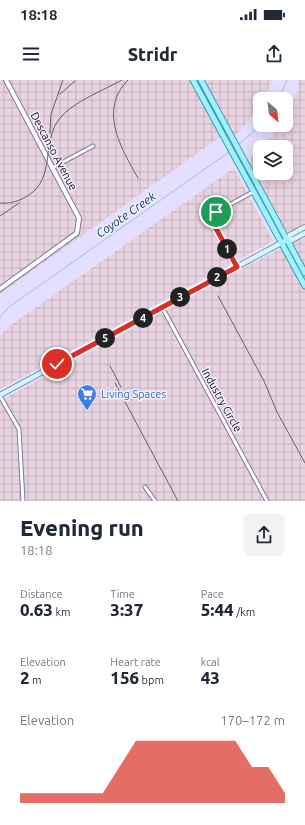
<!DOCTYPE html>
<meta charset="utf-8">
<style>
body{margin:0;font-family:Ubuntu,sans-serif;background:#f2f2f3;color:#1f2937;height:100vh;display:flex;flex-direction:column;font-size:15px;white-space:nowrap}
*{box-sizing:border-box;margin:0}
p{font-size:13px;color:#747a83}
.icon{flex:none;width:22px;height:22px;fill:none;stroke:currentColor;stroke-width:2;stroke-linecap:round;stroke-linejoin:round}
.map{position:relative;height:421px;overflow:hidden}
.side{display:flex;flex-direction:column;background:#fff;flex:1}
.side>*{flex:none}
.needle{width:26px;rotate:152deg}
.tools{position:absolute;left:253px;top:12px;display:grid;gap:8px}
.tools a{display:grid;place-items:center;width:40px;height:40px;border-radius:8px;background:#fff;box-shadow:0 2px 10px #0003;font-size:20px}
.pin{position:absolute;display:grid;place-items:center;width:34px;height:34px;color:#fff;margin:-17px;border:2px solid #fff;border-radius:50%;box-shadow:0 1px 4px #0007}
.km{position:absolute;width:20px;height:20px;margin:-10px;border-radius:50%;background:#222;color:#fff;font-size:11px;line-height:20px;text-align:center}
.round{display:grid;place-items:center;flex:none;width:42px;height:42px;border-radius:8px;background:#f2f2f3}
.headline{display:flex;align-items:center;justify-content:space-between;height:68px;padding:0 20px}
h1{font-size:22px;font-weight:800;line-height:30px}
.figures{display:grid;grid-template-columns:repeat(3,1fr);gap:6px;height:68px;padding:4px 20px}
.figures div{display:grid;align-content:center}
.figures b{font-size:17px;font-weight:800}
.figures small{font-size:11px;font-weight:400}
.figures p{font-size:11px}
.chart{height:112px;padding:8px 20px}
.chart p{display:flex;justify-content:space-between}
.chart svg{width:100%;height:72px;margin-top:4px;fill:#d93025;opacity:.7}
.status{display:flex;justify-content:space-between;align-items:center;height:28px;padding:0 20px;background:#fff;direction:ltr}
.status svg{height:11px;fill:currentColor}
header{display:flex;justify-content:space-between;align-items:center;height:52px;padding:0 20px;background:#fff;font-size:18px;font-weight:800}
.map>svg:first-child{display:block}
</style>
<div class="status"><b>18:18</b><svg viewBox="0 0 49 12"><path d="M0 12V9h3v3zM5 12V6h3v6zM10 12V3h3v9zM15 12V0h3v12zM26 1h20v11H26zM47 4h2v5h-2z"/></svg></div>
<header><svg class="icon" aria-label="menu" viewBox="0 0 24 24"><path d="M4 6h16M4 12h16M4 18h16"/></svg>Stridr<svg class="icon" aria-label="share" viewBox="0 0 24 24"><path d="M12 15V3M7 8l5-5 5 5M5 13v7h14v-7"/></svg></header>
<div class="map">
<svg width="305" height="421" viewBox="0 0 305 421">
<defs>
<pattern id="industrial-grid" width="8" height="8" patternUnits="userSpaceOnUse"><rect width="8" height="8" fill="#e8d3e0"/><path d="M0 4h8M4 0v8" fill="none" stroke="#c6b4bf"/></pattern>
</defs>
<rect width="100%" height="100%" fill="#e4dffe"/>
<path fill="url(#industrial-grid)" d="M 0,0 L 190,0 L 220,57 L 0,214 Z
M 204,0 L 272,0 L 264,19 L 260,19 L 260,26 L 241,50 L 234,56 Z
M 299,0 L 305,0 L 305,185 L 248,80 L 260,69 L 260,93 L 286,93 L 286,67 L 262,67 L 280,45 L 286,45 L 286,34 L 297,12 Z
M 234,88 L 273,161 L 0,309 L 0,255 L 11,245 Z
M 281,168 L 305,211 L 305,421 L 0,421 L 0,321 Z"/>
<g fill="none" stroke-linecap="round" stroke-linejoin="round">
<path stroke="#98c1e0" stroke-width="1" d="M 279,19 L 287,0
M 238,65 L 261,45
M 0,237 L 9,227 L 229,72"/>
<defs>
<path id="minor" d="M 52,88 L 93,66
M 237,187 L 213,144 L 212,136 L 216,132 L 253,112
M 162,227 L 267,421
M 0,316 L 19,349 L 23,421
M 145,407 L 155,421"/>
<path id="tertiary" d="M 0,209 L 77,153 L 79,138 L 6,0"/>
<path id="secondary" d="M 287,160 L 290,155 L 305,147
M 0,315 L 281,163 L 287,160 L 292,160 L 305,153"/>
<path id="primary" d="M 193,0 L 305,206
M 201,0 L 305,193"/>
</defs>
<use href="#minor" stroke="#807c98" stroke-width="5"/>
<use href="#tertiary" stroke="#807c98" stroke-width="6"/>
<use href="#secondary" stroke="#807c98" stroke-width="6"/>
<use href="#primary" stroke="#429bac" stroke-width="7"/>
<use href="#minor" stroke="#fff" stroke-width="3"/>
<use href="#tertiary" stroke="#fff" stroke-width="4"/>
<use href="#secondary" stroke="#cff8fe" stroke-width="4.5"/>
<use href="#primary" stroke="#9ef1fd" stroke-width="5"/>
<path stroke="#636072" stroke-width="1" d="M 128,0 C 98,30 121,68 138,98
M 60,14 L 75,1
M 50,53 L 51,34 L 63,0
M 0,123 C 11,124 20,121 29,115 C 56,97 41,61 60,38 C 73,22 104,10 122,0
M 0,136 L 19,123
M 218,216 L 264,301 L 277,332 L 305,383
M 110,286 L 121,307
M 115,303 L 178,421"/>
</g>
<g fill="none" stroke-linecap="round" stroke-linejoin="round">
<defs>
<path id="route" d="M 57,284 L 237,187 L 212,141 L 216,132"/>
</defs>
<use href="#route" stroke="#fff" stroke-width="8"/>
<use href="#route" stroke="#d93025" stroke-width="5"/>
</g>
<defs>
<symbol id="supermarket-pin" viewBox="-11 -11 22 30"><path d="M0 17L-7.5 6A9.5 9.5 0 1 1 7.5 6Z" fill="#3f7fe0" stroke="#f1effc"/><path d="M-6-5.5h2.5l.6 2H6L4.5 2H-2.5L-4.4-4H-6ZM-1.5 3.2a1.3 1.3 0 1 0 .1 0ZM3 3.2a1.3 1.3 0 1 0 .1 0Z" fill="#fff"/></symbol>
</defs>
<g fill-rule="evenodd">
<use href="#supermarket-pin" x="76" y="303" width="22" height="30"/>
</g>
<g text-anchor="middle" stroke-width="3" stroke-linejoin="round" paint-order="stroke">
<g font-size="11" fill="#0e0c16" stroke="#f1effc">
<text transform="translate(54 71) rotate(62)" y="4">Descanso Avenue</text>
<text transform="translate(222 320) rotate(61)" y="4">Industry Circle</text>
</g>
<g font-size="11" fill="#366cbe" stroke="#f1effc" text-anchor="start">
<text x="101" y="318">Living Spaces</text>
</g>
<g font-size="12" font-style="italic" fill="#093c5b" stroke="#f1effc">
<text transform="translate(126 135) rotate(-35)" y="4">Coyote Creek</text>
</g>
</g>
</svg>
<div class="tools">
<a><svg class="needle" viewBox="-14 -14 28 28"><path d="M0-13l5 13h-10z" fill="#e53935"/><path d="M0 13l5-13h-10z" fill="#747a83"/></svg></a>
<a><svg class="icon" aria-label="layers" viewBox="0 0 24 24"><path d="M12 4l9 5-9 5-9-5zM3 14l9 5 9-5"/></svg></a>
</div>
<div class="pin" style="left:216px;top:132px;background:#1e9e55"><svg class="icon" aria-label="arrive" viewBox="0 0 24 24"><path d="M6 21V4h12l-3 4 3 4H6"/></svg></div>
<div class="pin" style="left:57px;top:284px;background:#d93025"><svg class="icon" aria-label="check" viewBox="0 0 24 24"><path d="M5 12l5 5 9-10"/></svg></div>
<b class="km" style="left:227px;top:169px">1</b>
<b class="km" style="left:217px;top:197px">2</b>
<b class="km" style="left:180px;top:217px">3</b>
<b class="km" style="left:143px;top:238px">4</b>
<b class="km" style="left:105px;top:258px">5</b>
</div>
<section class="side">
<div class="headline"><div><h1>Evening run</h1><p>18:18</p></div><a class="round"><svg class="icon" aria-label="share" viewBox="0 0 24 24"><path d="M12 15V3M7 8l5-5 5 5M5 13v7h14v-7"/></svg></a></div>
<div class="figures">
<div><p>Distance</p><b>0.63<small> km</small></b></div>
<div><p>Time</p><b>3:37</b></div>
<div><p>Pace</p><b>5:44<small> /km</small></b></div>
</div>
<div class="figures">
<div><p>Elevation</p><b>2<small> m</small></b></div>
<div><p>Heart rate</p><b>156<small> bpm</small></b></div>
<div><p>kcal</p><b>43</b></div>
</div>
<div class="chart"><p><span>Elevation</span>170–172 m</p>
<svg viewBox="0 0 160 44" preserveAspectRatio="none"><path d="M0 44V38L10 38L20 38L30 38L40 38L50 38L60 22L70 6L80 6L90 6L100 6L110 6L120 6L130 6L140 22L150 22L160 38V44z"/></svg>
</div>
</section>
